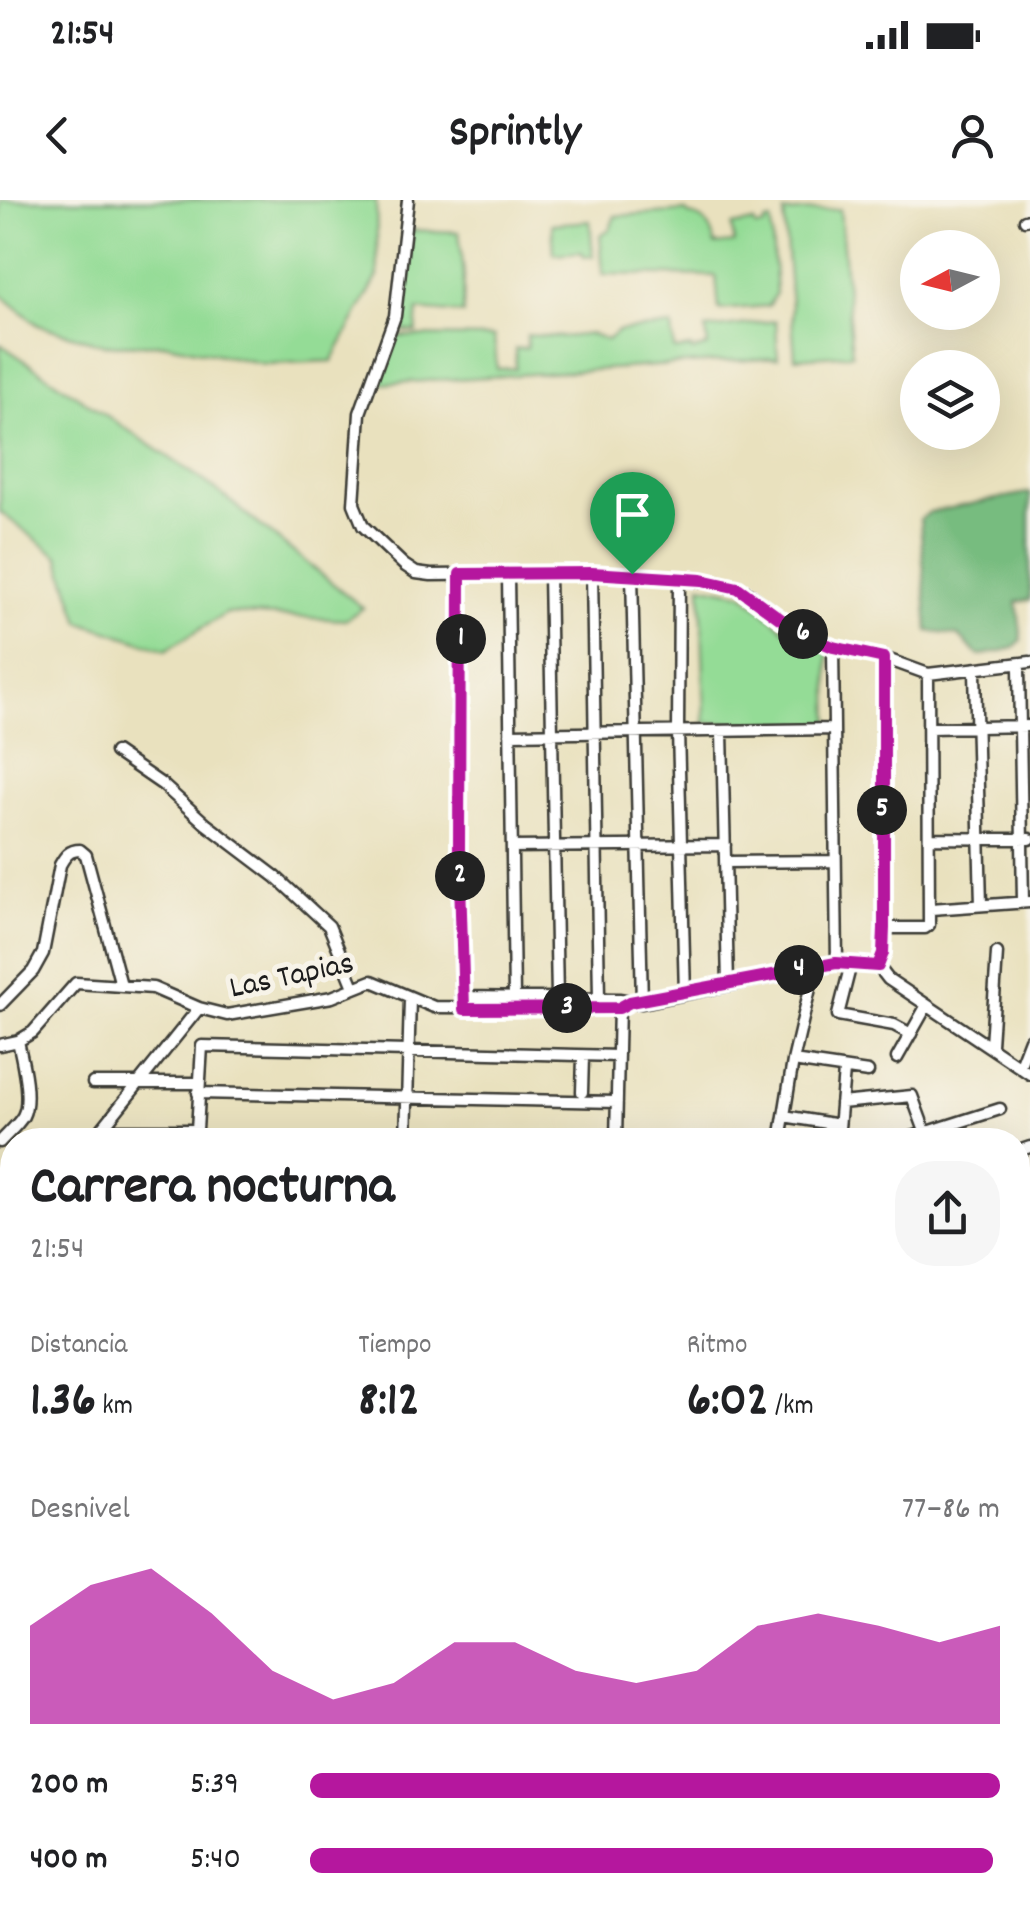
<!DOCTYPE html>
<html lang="es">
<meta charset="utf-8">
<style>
body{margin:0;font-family:Dekko,sans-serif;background:#f6f6f6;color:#202124;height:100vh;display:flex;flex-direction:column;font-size:38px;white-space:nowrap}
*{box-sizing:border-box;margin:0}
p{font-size:32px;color:#757577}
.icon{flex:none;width:55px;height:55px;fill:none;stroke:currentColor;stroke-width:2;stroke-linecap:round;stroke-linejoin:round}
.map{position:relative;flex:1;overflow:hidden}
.details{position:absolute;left:0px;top:928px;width:1030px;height:792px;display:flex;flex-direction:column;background:#fff;border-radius:40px 40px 0 0;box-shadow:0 10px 40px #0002}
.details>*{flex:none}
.needle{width:65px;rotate:263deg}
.controls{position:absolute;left:900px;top:30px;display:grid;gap:20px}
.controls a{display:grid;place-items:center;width:100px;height:100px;border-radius:50%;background:#fff;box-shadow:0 10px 40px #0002;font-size:50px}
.pin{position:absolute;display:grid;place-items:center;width:85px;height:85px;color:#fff;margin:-102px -42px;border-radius:50% 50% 50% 0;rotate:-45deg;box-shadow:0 0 10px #0007}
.pin .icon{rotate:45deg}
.km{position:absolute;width:50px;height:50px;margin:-25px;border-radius:50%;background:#222;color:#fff;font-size:28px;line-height:50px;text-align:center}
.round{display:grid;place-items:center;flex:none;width:105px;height:105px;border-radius:40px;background:#f6f6f6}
.overview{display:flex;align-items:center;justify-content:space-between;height:170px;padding:0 30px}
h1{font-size:55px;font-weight:700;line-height:75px}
.figures{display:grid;grid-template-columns:repeat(3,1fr);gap:15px;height:170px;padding:10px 30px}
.figures div{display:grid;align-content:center}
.figures b{font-size:50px;font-weight:700}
.figures small{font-size:28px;font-weight:400}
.figures p{font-size:28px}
.chart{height:280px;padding:20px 30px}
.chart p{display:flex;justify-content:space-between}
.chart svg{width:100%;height:180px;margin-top:10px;fill:#b5179e;opacity:.7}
ul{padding:0 30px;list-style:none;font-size:32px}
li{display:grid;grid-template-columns:160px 120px 1fr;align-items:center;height:75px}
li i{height:25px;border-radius:12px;background:#b5179e}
.status{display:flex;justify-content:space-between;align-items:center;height:70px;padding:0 50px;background:#fff;direction:ltr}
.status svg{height:28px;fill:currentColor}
header{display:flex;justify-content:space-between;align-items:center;height:130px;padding:0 30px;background:#fff;font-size:45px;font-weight:700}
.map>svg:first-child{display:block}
</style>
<div class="status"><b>21:54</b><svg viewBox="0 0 49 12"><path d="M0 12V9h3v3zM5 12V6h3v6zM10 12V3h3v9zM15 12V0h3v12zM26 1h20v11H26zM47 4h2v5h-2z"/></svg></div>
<header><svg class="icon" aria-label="back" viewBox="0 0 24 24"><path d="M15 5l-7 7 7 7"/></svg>Sprintly<svg class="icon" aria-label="person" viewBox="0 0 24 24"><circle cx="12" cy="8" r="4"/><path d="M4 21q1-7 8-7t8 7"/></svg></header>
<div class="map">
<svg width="1030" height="1719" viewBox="0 0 1030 1719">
<rect width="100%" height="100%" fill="#f7f3e8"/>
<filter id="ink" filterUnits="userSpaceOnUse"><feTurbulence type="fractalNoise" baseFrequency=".01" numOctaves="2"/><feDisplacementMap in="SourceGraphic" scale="20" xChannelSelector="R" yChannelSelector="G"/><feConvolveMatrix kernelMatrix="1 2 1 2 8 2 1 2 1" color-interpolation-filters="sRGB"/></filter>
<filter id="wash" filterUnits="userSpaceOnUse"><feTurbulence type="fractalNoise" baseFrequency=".0048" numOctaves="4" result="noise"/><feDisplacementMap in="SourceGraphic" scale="40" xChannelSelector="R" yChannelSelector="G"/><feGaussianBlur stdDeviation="2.25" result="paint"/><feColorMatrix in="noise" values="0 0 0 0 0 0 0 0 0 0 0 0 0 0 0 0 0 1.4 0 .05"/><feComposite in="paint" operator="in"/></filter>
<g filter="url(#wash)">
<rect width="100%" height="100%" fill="#e9e1be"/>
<path fill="#94dc96" stroke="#587c59" stroke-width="2.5" d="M 0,0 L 376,0 L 378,76 L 332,161 L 265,164 L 167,144 L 105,145 L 38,125 L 0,94 Z
M 840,9 L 852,154 L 795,158 L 784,13 Z
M 685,11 L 689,15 C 707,17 711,29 715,45 L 734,43 L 732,26 L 754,22 L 755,27 L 765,26 L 765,22 L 771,21 L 776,93 L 768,106 L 719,110 L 716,76 L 603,74 L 600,35 L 610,29 L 615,16 Z
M 590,21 L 593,56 L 584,57 L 582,52 L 554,54 L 552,24 Z
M 412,30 L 459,32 L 464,74 L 463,114 L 418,110 L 416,132 L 398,130 L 405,108 Z
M 776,121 L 778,158 L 379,184 L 395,136 L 494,137 L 497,169 L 516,168 L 515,149 L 527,148 L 527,135 L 563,137 L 591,134 L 607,140 L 618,131 L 672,126 L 674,150 L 691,148 L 692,151 L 708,146 L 706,129 Z
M 0,144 L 210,285 L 363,408 L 345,420 L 227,413 L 166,450 L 80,422 L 59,357 L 0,312 Z
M 701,385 L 742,393 L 787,431 L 828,452 L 830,525 L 705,523 Z"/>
<path fill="#77bc7f" stroke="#4a6c4e" stroke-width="2.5" d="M 1027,293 L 1030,294 L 1030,400 L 1017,402 L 1022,440 L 1014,448 L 979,456 L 959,436 L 928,431 L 920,319 L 930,312 Z"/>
</g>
<g filter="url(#ink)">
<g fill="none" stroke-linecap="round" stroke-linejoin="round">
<defs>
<path id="minor" d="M 408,0 L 395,116 L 360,213 L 354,304 L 363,326 L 404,365 L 416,373 L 431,375 L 592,373 L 711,382 L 747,392 L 791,427 L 833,447 L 884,458 L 928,474 L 1030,462
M 1025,20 L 1030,19
M 592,373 L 599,799
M 549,374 L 557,798
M 632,374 L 642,803
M 460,375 L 459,649 L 463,803
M 508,375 L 514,798
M 679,378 L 678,531 L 685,794
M 833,447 L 837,763
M 1019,469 L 1023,702
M 975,472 L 981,705
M 929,528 L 1030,526
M 722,532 L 728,784
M 510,534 L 834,529
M 115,552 L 163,585 L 206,624 L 276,677 L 329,726 L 354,787
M 930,638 L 1030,639
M 512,647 L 725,645
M 725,662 L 835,661
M 931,709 L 1030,702
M 883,728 L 925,728 L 929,725 L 928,474
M 851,764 L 838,815 L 894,825 L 911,834
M 878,766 L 883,753 L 884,458
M 463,797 L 619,799 L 642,803 L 837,763 L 878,766 L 888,779 L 1030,874
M 0,805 L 33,771 L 43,753 L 60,665 C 65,656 69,650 80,650 L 86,655 L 121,785
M 0,845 L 18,841 L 33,832 L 76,783 L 153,788 L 199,808 L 227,815 L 332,797 L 372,781 L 434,807 L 619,808 L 630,803
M 991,845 L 997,753
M 897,858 L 927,805
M 793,861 L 868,872
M 1020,865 L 1030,839
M 93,883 L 198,883
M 582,892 L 583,856
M 198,893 L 617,902
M 841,903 L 912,896 L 926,934
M 784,916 L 839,925
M 102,930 L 197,930
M 93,940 L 199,808
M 202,940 L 197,930 L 202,846 L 618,856
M 406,940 L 410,799
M 616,940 L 619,805
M 780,940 L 793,861 L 815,767
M 838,940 L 844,871
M 903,940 L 1000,909
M 0,942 C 7,934 18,925 23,916 C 32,899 22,859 18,841
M 1018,951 L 1030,947
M 0,1026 L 12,1020
M 0,1090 L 4,1064 L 12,1058
M 0,1207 L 12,1202
M 0,1216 L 12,1236
M 0,1270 L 12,1265
M 1018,1296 L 1030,1299
M 0,1331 L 12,1326
M 1018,1387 L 1030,1382
M 0,1394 L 12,1389
M 1018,1395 L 1030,1391
M 0,1452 L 4,1457 L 12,1454
M 1018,1474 L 1030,1532
M 1018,1544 L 1030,1541
M 1023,1580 L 1030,1610
M 1018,1633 L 1030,1629
M 1018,1681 L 1030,1678
M 174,1708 L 177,1719
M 312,1708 L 312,1719
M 505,1708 L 509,1719
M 651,1708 L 654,1719
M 868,1708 L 871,1719
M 950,1708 L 953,1719
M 417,1719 L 458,1708
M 590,1719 L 633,1708
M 762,1719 L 773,1716"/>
<path id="major" d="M 1018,1128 L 1030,1123
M 0,1699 L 12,1683"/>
</defs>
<use href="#minor" stroke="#3b3a34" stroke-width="15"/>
<use href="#major" stroke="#3b3a34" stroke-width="18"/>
<use href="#minor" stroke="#fff" stroke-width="10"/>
<use href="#major" stroke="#fff" stroke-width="12"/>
</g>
</g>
<g fill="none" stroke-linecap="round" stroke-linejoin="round" filter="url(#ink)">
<defs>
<path id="route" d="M 592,373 L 702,380 L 738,388 L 800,433 L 833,447 L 884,458 L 884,728 L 883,753 L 878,766 L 836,763 L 630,802 L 619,808 L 464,809 L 459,649 L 460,374 Z"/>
</defs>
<use href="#route" stroke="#fff" stroke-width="20"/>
<use href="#route" stroke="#b5179e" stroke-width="12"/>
</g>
<g text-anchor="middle" stroke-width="10" stroke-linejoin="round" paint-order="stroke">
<g font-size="32" fill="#1c1c1c" stroke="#f7f3e8">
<text transform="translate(291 773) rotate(-12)" y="11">Las Tapias</text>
</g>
</g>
</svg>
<div class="controls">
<a><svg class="needle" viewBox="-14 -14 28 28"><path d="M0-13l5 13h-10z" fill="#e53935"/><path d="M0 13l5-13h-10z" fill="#757577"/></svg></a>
<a><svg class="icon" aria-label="layers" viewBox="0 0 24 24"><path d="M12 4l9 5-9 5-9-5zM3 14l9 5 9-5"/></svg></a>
</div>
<div class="pin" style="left:632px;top:374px;background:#1e9e55"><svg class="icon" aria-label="arrive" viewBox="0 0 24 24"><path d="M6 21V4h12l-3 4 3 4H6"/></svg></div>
<b class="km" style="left:461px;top:439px">1</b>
<b class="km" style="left:460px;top:676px">2</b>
<b class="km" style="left:567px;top:808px">3</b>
<b class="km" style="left:799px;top:770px">4</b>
<b class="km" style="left:882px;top:610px">5</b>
<b class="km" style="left:803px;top:434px">6</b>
<section class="details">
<div class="overview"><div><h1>Carrera nocturna</h1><p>21:54</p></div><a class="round"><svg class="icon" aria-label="share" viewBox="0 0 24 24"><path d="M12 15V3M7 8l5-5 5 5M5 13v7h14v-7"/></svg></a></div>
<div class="figures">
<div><p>Distancia</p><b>1.36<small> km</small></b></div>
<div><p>Tiempo</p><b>8:12</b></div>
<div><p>Ritmo</p><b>6:02<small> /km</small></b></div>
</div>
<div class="chart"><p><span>Desnivel</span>77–86 m</p>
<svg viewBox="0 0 160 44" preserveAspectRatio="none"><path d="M0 44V20L10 10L20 6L30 17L40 31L50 38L60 34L70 24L80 24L90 31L100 34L110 31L120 20L130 17L140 20L150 24L160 20V44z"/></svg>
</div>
<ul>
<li><b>200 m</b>5:39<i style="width:100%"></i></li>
<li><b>400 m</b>5:40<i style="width:99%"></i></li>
</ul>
</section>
</div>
